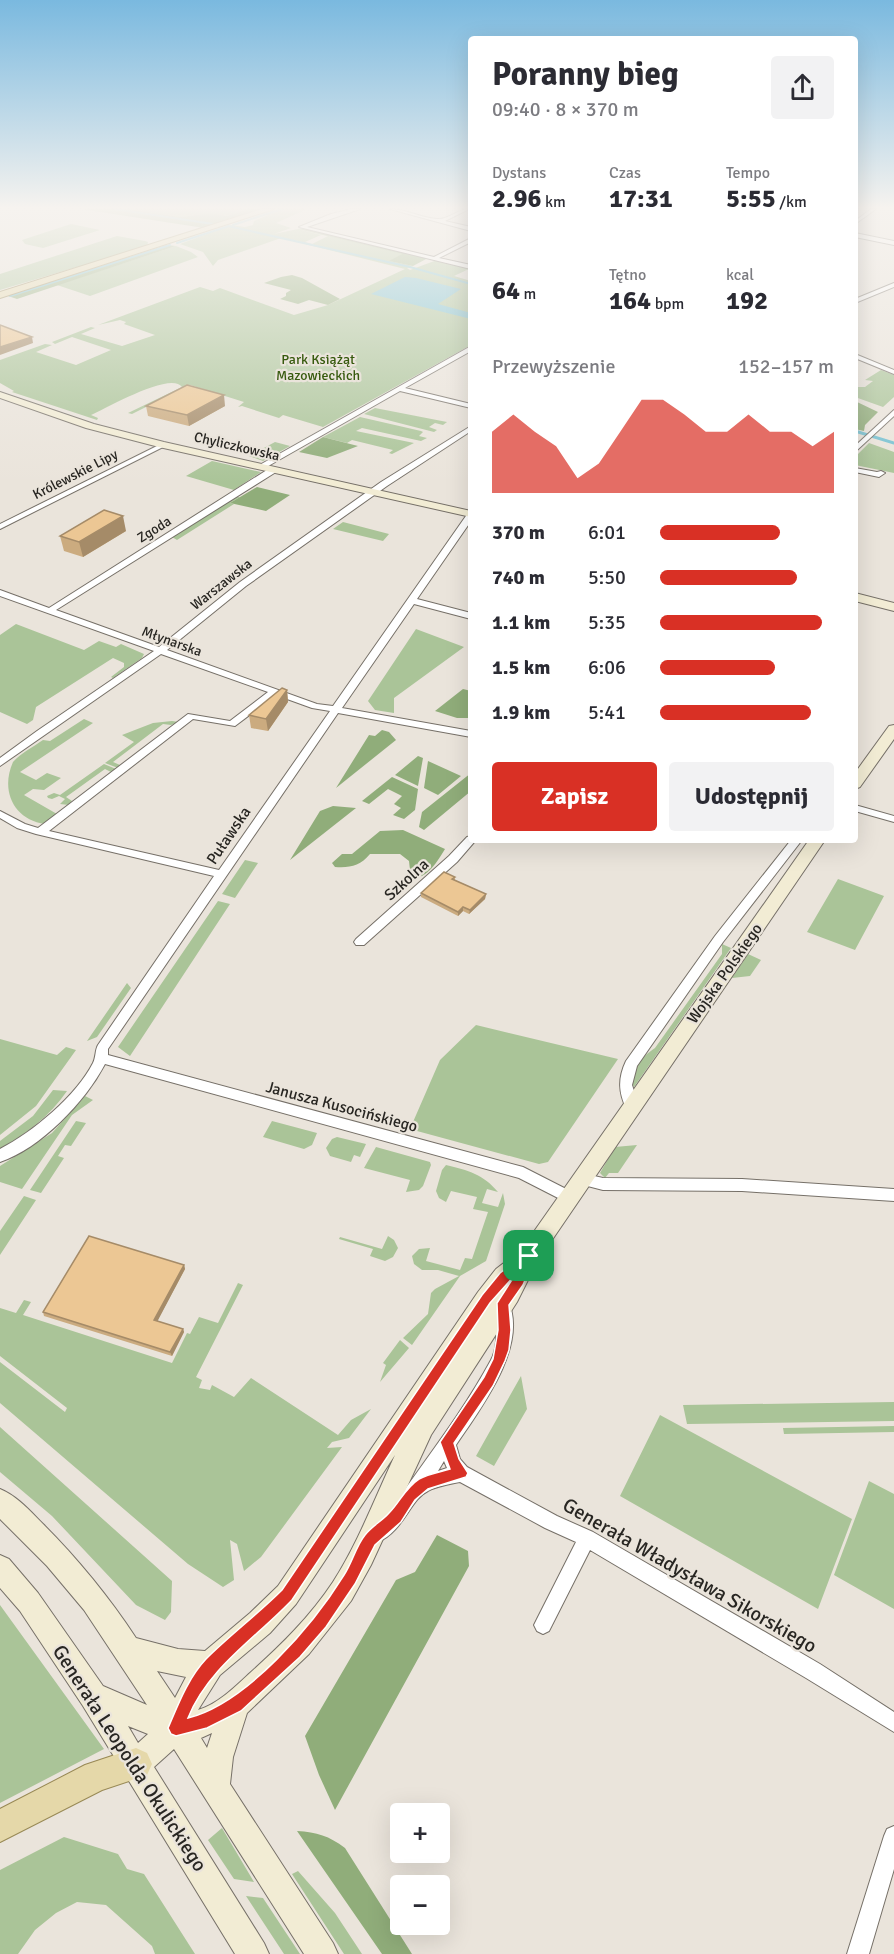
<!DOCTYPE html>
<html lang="pl">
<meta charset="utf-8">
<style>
body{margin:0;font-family:Signika,sans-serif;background:#f2f2f3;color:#2b2b33;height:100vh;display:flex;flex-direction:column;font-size:22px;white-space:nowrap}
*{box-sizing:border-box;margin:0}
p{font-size:20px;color:#7c7c81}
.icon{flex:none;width:33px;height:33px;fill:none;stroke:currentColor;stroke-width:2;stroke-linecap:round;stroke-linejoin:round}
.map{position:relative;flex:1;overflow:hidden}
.side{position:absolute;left:468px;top:36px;width:390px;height:807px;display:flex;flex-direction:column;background:#fff;border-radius:6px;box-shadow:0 6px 24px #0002}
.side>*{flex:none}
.tools{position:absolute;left:390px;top:1803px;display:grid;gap:12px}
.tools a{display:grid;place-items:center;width:60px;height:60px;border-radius:6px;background:#fff;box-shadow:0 6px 24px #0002;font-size:30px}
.pin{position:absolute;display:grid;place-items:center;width:51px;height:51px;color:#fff;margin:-26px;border-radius:12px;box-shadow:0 3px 9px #0006}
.round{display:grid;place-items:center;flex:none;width:63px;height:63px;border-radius:6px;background:#f2f2f3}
.summary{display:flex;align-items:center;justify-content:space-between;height:102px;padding:0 24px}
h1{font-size:33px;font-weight:800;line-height:45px}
.stats{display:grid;grid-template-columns:repeat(3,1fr);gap:9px;height:102px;padding:6px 24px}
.stats div{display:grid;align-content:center}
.stats b{font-size:26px;font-weight:800}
.stats small{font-size:16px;font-weight:400}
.stats p{font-size:16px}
.chart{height:168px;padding:12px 24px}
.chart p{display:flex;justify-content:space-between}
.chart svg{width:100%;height:108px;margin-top:6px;fill:#d93025;opacity:.7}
.cta{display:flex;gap:12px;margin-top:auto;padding:12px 24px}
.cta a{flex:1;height:69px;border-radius:6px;background:#d93025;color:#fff;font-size:24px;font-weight:800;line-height:69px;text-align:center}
.cta a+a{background:#f2f2f3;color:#2b2b33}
ul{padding:0 24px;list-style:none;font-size:20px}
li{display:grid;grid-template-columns:96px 72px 1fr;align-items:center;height:45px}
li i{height:15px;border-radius:8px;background:#d93025}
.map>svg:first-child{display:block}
</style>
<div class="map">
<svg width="894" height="1954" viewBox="0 0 894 1954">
<rect width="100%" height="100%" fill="#eae4db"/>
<path fill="#aac498" d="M 128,209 L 248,209 L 227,216 L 211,213 L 181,217 Z
M 278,209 L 307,209 L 276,223 L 291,228 L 274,234 L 298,229 L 321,235 L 305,242 L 312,244 L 328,236 L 403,254 L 390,261 L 413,266 L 407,268 L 410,270 L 437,260 L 471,268 L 454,276 L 471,281 L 471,345 L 323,427 L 283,415 L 279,418 L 242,406 L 238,407 L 244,402 L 190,385 L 132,414 L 128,413 L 182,387 C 171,371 107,408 91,415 L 98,418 L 97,420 L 12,392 L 14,391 L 0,383 L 0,360 L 45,344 L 52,345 L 36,352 L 76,365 L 111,350 L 72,337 L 55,344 L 52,342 L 91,327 L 95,328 L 81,334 L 122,346 L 155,335 L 124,324 L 126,322 L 120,320 L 98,325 L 200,287 L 213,291 L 220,288 L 294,315 L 328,305 L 405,269 L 281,238 L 218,260 L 213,266 L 203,252 L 180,244 L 231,225 L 245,227 L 253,225 L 254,221 L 268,215 L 262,214 Z
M 71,224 L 100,230 L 43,248 L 25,244 L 22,240 Z
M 117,236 L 145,241 L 148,242 L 147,246 L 0,290 L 0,274 Z
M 176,246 L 191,252 L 198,257 L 90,296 L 57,285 Z
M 881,370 L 894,375 L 894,397 L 883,407 L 855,397 L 855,387 L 865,387 L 873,381 L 865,380 Z
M 375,408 L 447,422 L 443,425 L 435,423 L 429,427 L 437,430 L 434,432 L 364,414 Z
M 360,417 L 421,431 L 423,432 L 419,436 L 427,438 L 421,441 L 362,428 L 356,431 L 414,443 L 392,454 L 389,453 L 393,450 L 352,440 L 347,443 L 323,437 Z
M 275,442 L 290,446 L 263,461 L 249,456 Z
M 869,443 L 894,452 L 894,473 L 855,465 L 855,457 Z
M 212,461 L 261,472 L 234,490 L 186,476 Z
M 236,497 L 240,497 L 230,503 L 234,504 L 177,540 L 172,537 Z
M 343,522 L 389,534 L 383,541 L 333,529 Z
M 16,624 L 84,650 L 99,641 L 116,647 L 121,644 L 144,654 L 142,658 L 113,678 L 111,677 L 124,667 L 124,663 L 113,658 L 36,707 L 33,720 L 27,724 L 0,712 L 0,635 Z
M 416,629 L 464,647 L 394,698 L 394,713 L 375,710 L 368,701 Z
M 84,719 L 93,723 L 20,772 L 36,780 L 47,773 L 61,778 L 44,790 L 33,789 L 24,795 L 57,814 L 45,824 C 14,820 0,791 13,762 C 21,753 33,747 43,740 L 50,741 Z
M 172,721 L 179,722 L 171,725 L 163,724 L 113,762 L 120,765 L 118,768 L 105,763 L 134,742 L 122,735 L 153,723 Z
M 104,764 L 116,769 L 111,772 L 105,769 L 66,797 L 72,801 L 69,805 L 60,804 L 65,799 L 59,796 L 52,799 L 48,798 L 47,796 L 54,793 L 60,795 Z
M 245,860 L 258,863 L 235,898 L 222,894 Z
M 838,879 L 884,896 L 855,950 L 807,932 Z
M 218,901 L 230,904 L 130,1056 L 118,1047 Z
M 722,944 L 731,948 L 634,1087 C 625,1072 643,1056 655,1048 L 722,954 Z
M 748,954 L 761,960 L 750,976 L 732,978 Z
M 127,983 L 131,988 L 97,1037 L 87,1041 Z
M 476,1025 L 618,1059 L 548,1162 L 539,1164 L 417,1131 L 413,1122 L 440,1060 Z
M 0,1039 L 57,1055 L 66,1047 L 76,1050 L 36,1106 L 0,1135 Z
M 53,1090 L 67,1091 C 50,1116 26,1134 0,1149 L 0,1141 L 33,1116 Z
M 85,1096 L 93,1100 L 72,1115 L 22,1189 L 0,1182 L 0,1166 L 52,1133 Z
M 76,1121 L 86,1123 L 71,1146 L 65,1145 L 58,1156 L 64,1158 L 41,1193 L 30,1190 Z
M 272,1121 L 317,1133 L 312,1145 L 304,1149 L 263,1137 Z
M 337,1137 L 366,1144 L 360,1157 L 354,1155 L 351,1162 L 330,1156 L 326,1148 L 332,1139 Z
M 637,1145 L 618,1173 L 609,1173 L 605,1178 L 600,1173 L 615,1147 Z
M 376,1147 L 430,1162 L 431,1165 L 423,1186 L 419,1190 L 406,1192 L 410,1180 L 364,1168 Z
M 446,1165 C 468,1170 484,1175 498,1192 L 487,1189 L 482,1203 L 498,1207 L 503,1193 L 505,1204 L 486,1261 L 460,1276 L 412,1345 L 403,1338 L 428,1314 L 431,1293 L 435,1289 L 459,1276 L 438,1270 L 422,1270 L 414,1264 L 412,1256 L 419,1249 L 430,1248 L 426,1261 L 460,1270 L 465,1258 L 472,1259 L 488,1212 L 473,1209 L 477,1197 L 451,1191 L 446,1202 L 439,1198 L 436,1191 L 442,1170 Z
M 24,1196 L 36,1200 L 0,1255 L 0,1231 Z
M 388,1236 L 394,1240 L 398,1248 L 393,1257 L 385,1261 L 370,1256 L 373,1249 L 339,1239 L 340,1237 L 382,1249 Z
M 238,1283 L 243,1285 L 196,1377 L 202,1380 L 199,1388 L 210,1390 L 212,1385 L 234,1397 L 251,1378 L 338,1435 L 351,1420 L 371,1409 L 349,1438 L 332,1442 L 327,1448 L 342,1447 L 261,1557 L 244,1571 L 237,1544 L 230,1540 L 234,1580 L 223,1587 L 188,1564 L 0,1403 L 0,1362 L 65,1412 L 67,1408 L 0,1356 L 0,1308 L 16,1313 L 24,1300 L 31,1302 L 23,1315 L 172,1363 L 187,1333 L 190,1334 L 199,1317 L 218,1323 Z
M 400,1340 L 409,1348 L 380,1382 L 386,1365 L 383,1363 Z
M 521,1376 L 527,1409 L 494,1466 L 476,1456 Z
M 894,1402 L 894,1421 L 687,1424 L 683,1405 Z
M 660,1415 L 852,1519 L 818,1609 L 620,1496 Z
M 894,1426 L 894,1432 L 784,1434 L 783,1428 Z
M 0,1427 L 172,1581 L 171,1612 L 165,1620 L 136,1605 L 52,1516 L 0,1472 Z
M 869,1481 L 894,1494 L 894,1609 L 834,1575 Z
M 0,1605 L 104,1749 L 0,1803 Z
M 222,1828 L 254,1882 L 234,1879 L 208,1840 Z
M 64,1837 L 118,1854 L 127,1869 L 144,1874 L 195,1954 L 155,1954 L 152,1946 L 106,1905 L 77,1902 L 56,1913 L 35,1930 L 18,1954 L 0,1954 L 0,1870 Z
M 298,1871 L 335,1913 L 362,1954 L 344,1954 L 292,1874 Z
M 246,1896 L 263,1898 L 300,1954 L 284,1954 Z"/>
<path fill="#90ad7a" d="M 81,209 L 128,209 L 181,217 L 211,213 L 227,216 L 248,209 L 261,209 L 204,228 Z
M 304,228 L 425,256 L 428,258 L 413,266 L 389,261 L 402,254 L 298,229 Z
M 167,245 L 176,246 L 17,299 L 8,296 Z
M 292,275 L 302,278 L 340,299 L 328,305 L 309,300 L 298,304 L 280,299 L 286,296 L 286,293 L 291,290 L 264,283 L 281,277 Z
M 855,401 L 878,412 L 865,425 L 864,431 L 855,429 Z
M 323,437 L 358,446 L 327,458 L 299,452 Z
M 257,487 L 290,495 L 266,511 L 230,503 Z
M 463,689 L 471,691 L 471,711 L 468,718 L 457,718 L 435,711 Z
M 382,730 L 389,732 L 396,740 L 336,788 L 369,735 L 375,736 Z
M 418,756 L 423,758 L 418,786 L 395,775 Z
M 428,761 L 461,776 L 438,795 L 424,788 Z
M 471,773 L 471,791 L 424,830 L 419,827 L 422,812 Z
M 392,777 L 418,789 L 415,810 L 404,819 L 393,815 L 401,808 L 394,804 L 402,796 L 388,789 L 369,804 L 362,801 Z
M 333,806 L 356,808 L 290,860 L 320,811 Z
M 403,830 L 445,849 C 437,862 428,878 411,879 L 409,861 L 400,854 L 370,854 C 360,866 350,868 335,867 L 332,863 L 342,854 L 352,854 L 380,831 Z
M 437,1535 L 468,1551 L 469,1566 L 335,1810 L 319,1775 L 305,1736 L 396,1580 L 415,1572 Z
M 297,1831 C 317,1832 329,1836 345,1848 L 412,1954 L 382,1954 Z"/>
<path fill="#75c0d1" d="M 405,277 L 416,278 L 461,289 L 438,304 L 471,313 L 471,319 L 371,294 Z"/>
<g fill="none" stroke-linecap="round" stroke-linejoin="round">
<path stroke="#75c0d1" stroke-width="2" d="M 115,209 L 213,224
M 233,225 L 282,209
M 228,226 L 410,267 L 471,284
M 177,243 L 229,226
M 10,296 L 170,245"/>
<path stroke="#75c0d1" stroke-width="3" d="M 855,431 L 894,443"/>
<defs>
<path id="street" d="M 352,209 L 360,209 L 307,227 L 434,257 L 471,238 L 471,242 L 439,258 L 471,265 L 471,269 L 299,227 L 331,214 Z
M 390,209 C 406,209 421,218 437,219 C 448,220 458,209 469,209 L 445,221 L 471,227 L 471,231 Z
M 871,209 L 876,209 L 855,224 L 855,221 Z
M 855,233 L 894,241 L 894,245 L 855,237 Z
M 894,283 L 894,287 L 855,303 L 855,299 Z
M 471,346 L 471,351 L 405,388 L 471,404 L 471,408 L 400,391 L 263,469 L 256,467 Z
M 855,354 L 894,370 L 894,374 L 855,358 Z
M 894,410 L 894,416 L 855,452 L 855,446 Z
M 471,426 L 471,431 L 387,486 L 246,586 L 167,650 L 317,704 L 333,706 L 468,513 L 471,513 L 471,521 L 417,599 L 471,613 L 471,619 L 414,604 L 342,708 L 471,731 L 471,737 L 338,713 L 108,1049 L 108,1055 L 523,1167 L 574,1193 L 576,1197 L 574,1201 L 569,1203 L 564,1201 L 519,1178 L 105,1064 C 85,1102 41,1148 0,1162 L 0,1149 C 33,1132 76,1096 93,1063 C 96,1057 95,1050 98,1045 L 214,876 L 36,834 L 17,828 L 0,818 L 0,811 L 25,824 L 38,828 L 188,714 L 230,721 L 268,692 L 161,654 L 0,766 L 0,758 L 37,731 L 154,651 L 0,596 L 0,590 L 49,608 L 270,468 L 276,468 L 276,472 L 56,610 L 159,647 L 240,582 L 381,482 ZM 276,695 L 312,708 L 330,711 L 219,870 L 49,831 L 193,719 L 235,726 Z
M 163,443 L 167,445 L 165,446 L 0,529 L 0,524 Z
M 855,468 L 877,472 L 881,471 L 885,473 L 879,477 L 855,472 Z
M 855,805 L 894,816 L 894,822 L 855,811 Z
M 471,836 L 471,840 L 476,840 L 457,862 L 364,945 L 356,945 L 354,942 L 356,939 L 449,856 L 467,837 Z
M 791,840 L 802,840 L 723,942 L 637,1066 L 632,1085 L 639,1106 L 637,1110 L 632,1111 L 627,1110 C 618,1092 618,1078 626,1061 L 715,936 Z
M 581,1173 L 603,1178 L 742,1179 L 894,1189 L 894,1201 L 742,1191 L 603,1190 L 576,1183 L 574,1179 L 576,1175 Z
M 503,1299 L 508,1301 C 529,1346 480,1409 456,1445 L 460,1459 L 467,1467 L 557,1516 L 593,1532 L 820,1664 L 894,1712 L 894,1732 L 806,1678 L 590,1550 L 549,1631 L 543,1634 L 537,1631 L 534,1625 L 537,1619 L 576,1542 L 545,1528 L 460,1482 C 450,1484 437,1486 428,1491 C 410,1499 404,1531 378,1542 L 372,1539 L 369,1533 C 374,1521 389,1513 396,1502 C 429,1455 464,1410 491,1360 C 502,1339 491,1316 498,1301 ZM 444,1461 L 447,1468 L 438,1471 Z
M 894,1826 L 894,1869 L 869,1954 L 847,1954 L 884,1836 L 887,1829 Z"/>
<path id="secondary" d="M 0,392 L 94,424 L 164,442 L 471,511 L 471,517 L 159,447 L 86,428 L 0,398 Z
M 855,593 L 894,603 L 894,611 L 855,601 Z
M 894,725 L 894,739 L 860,787 L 855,789 L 855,773 L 889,726 Z
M 809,840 L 825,840 L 537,1262 L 517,1302 L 431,1435 L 371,1565 L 351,1601 L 309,1654 L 247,1713 L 233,1757 L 230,1784 L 333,1943 L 338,1954 L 304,1954 L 174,1749 L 154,1767 L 264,1943 L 269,1954 L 235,1954 L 83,1706 L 20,1611 L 0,1588 L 0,1555 L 9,1559 L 38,1593 L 103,1686 L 147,1705 L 84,1610 L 47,1566 L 0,1519 L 0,1489 C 17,1496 30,1511 43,1524 C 78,1559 109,1597 136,1638 L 178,1649 L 205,1651 L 250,1613 L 278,1586 L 478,1292 L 496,1269 L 521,1250 ZM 395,1455 C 375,1498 358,1543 333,1582 C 310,1617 280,1646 250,1673 C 235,1687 218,1704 198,1710 L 220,1675 L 270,1633 L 296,1604 ZM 157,1671 L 186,1677 L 175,1698 ZM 128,1726 L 148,1734 L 138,1743 ZM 212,1733 L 207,1748 L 201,1738 Z"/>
<path id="primary" d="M 262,209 L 274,209 L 0,298 L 0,292 Z
M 136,1748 L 147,1753 L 152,1764 L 147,1775 L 102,1790 L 0,1842 L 0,1809 L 85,1765 Z"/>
</defs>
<use href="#street" stroke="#767068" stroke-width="2"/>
<use href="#secondary" stroke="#767068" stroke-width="2"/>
<use href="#primary" stroke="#988955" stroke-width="2"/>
<use href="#street" fill="#fff" fill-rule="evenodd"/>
<use href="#secondary" fill="#f2ecd4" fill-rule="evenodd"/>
<use href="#primary" fill="#e5d8a9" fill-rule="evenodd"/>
</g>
<path fill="#cbab7f" d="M 146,406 L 225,406 L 189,426 L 148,416 Z
M 126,531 L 83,557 L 64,551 L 60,536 Z
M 287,690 L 288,702 L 268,731 L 251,728 L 249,715 Z
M 455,877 L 455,880 L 486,894 L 485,899 L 469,914 L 463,911 L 458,916 L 421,897 L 421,893 Z
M 184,1265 L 185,1269 L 157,1321 L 183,1329 L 184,1332 L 172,1356 L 44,1316 L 43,1312 Z"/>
<path fill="#a58b68" d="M 32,337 L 33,343 L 0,355 L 0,347 Z
M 224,395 L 225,406 L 189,426 L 187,415 Z
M 123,516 L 126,531 L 83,557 L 79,542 Z
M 287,690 L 288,702 L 268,731 L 266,719 Z
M 486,894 L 485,899 L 469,914 L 470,910 Z
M 463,907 L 463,911 L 458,916 L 458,912 Z
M 184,1265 L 185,1269 L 156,1324 L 154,1320 Z
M 183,1329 L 184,1332 L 172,1356 L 170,1352 Z"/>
<path fill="#ecc794" stroke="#a58b68" stroke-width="1.5" d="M 0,325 L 32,337 L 0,347 Z
M 187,385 L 224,395 L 187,415 L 146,406 Z
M 104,510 L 123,516 L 79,542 L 60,536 Z
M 282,688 L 287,690 L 266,719 L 249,715 Z
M 444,872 L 455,877 L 452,879 L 486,894 L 470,910 L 463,907 L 458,912 L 421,893 Z
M 89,1236 L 184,1265 L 154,1320 L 183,1329 L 170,1352 L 43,1312 Z"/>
<linearGradient id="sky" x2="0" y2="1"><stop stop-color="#7ab9df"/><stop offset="0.43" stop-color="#f6f3ef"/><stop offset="1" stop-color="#f6f3ef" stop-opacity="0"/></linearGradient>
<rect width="894" height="483" fill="url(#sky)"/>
<path fill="#d93025" stroke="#fff" stroke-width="1.5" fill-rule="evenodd" d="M 529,1251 L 535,1256 L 523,1285 L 509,1305 L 511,1330 L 509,1350 L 505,1361 L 493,1386 L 454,1443 L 459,1459 L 468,1473 L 466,1477 L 428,1489 L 415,1500 L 401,1522 L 375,1545 L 355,1584 L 326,1627 L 300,1657 L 241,1711 L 207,1728 L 176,1736 L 171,1734 L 168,1728 C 178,1705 188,1678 206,1659 C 230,1635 258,1614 282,1590 L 482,1295 L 500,1273 ZM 515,1275 L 497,1303 L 498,1330 L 493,1359 L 484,1377 L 440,1442 L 450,1469 C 440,1472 428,1474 419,1479 C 405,1488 400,1502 389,1513 C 382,1521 372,1526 365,1535 C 356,1546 352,1563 344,1575 C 313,1625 247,1703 188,1718 C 208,1668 256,1638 292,1600 L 490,1303 Z"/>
<g text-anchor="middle" stroke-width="4.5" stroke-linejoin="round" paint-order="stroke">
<g font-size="14" fill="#375a0e" stroke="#eae4db">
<text x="318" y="364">Park Książąt<tspan x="318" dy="16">Mazowieckich</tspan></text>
</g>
<g font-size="14" fill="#282622" stroke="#eae4db">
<text transform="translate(237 446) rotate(13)" y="5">Chyliczkowska</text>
<text transform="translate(75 474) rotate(-27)" y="5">Królewskie Lipy</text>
<text transform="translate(154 529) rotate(-32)" y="5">Zgoda</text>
<text transform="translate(221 584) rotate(-38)" y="5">Warszawska</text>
<text transform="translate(172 641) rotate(20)" y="5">Młynarska</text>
</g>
<g font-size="16" fill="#282622" stroke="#eae4db">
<text transform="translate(228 835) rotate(-56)" y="6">Puławska</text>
<text transform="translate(406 879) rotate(-42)" y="6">Szkolna</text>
<text transform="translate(724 973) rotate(-55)" y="6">Wojska Polskiego</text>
<text transform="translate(342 1106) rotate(15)" y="6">Janusza Kusocińskiego</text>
</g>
<g font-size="20" fill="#282622" stroke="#eae4db">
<text transform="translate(690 1575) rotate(30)" y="7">Generała Władysława Sikorskiego</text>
<text transform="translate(130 1758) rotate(57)" y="7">Generała Leopolda Okulickiego</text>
</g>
</g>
</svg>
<div class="tools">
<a>+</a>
<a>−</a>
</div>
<div class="pin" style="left:529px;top:1256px;background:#1e9e55"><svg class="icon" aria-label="arrive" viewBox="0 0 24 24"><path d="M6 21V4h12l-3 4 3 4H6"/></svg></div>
<section class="side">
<div class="summary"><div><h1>Poranny bieg</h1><p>09:40 · 8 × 370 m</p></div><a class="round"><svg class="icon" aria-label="share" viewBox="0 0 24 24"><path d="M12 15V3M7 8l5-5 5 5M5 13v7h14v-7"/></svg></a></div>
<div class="stats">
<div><p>Dystans</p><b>2.96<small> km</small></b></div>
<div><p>Czas</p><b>17:31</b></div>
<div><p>Tempo</p><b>5:55<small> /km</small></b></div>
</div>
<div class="stats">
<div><b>64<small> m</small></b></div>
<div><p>Tętno</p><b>164<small> bpm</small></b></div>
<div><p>kcal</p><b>192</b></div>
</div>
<div class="chart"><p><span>Przewyższenie</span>152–157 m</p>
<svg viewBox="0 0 160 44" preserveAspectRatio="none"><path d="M0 44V19L10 12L20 19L30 25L40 38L50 32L60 19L70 6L80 6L90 12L100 19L110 19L120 12L130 19L140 19L150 25L160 19V44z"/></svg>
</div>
<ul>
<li><b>370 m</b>6:01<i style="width:69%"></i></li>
<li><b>740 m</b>5:50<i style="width:79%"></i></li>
<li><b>1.1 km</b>5:35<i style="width:93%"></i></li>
<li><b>1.5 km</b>6:06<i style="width:66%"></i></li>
<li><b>1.9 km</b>5:41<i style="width:87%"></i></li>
</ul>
<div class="cta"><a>Zapisz</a><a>Udostępnij</a></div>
</section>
</div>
